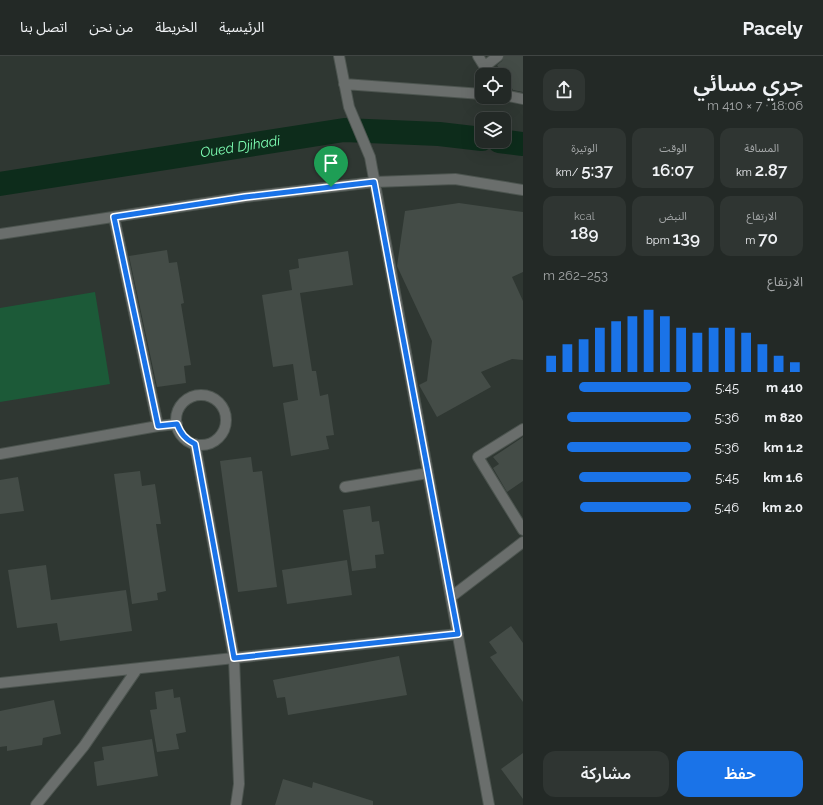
<!DOCTYPE html>
<html lang="ar">
<meta charset="utf-8">
<style>
body{margin:0;font-family:Raleway,"Noto Sans Arabic",sans-serif;background:#2f3532;color:#f1f3f6;direction:rtl;height:100vh;display:flex;flex-direction:column;font-size:15px;white-space:nowrap}
*{box-sizing:border-box;margin:0}
p{font-size:13px;color:#a3a6a7}
.icon{flex:none;width:22px;height:22px;fill:none;stroke:currentColor;stroke-width:2;stroke-linecap:round;stroke-linejoin:round}
.map{position:relative;flex:1;overflow:hidden;direction:ltr}
.sheet{display:flex;flex-direction:column;background:#232926;width:300px}
.sheet>*{flex:none}
.tools{position:absolute;left:475px;top:12px;display:grid;gap:8px}
.tools a{display:grid;place-items:center;width:36px;height:36px;border-radius:8px;background:#232926;box-shadow:0 4px 16px #0002,0 0 0 1px #404543;font-size:20px}
.pin{position:absolute;display:grid;place-items:center;width:34px;height:34px;color:#fff;margin:-41px -17px;border-radius:50% 50% 50% 0;rotate:-45deg;box-shadow:0 0 4px #0007}
.pin .icon{rotate:45deg}
.round{display:grid;place-items:center;flex:none;width:42px;height:42px;border-radius:12px;background:#2f3532}
.overview{display:flex;align-items:center;justify-content:space-between;height:68px;padding:0 20px}
h1{font-size:22px;font-weight:600;line-height:30px}
.metrics{display:grid;grid-template-columns:repeat(3,1fr);gap:6px;height:68px;padding:4px 20px}
.metrics div{display:grid;align-content:center;border-radius:10px;background:#2f3532;text-align:center}
.metrics b{font-size:17px;font-weight:600}
.metrics small{font-size:11px;font-weight:400}
.metrics p{font-size:11px}
.chart{height:112px;padding:8px 20px}
.chart p{display:flex;justify-content:space-between}
.chart svg{width:100%;height:72px;margin-top:4px;stroke:#1a73e8;stroke-width:6}
.action{display:flex;gap:8px;margin-top:auto;padding:8px 20px}
.action a{flex:1;height:46px;border-radius:12px;background:#1a73e8;color:#fff;font-size:16px;font-weight:600;line-height:46px;text-align:center}
.action a+a{background:#2f3532;color:#f1f3f6}
ul{padding:0 20px;list-style:none;font-size:13px}
li{display:grid;grid-template-columns:64px 48px 1fr;align-items:center;height:30px}
li i{height:10px;border-radius:5px;background:#1a73e8}
header{display:flex;align-items:center;gap:24px;box-sizing:border-box;height:56px;padding:0 20px;background:#232926;border-bottom:1px solid #404543}
header strong{font-size:19px}
nav{display:flex;gap:22px;margin-inline-start:auto;font-size:14px}
main{display:flex;flex:1;min-height:0}
.map>svg:first-child{display:block}
</style>
<header>
<strong>Pacely</strong>
<nav><a>الرئيسية</a><a>الخريطة</a><a>من نحن</a><a>اتصل بنا</a></nav>
</header>
<main>
<section class="sheet">
<div class="overview"><div><h1>جري مسائي</h1><p>18:06 · 7 × 410 m</p></div><a class="round"><svg class="icon" aria-label="share" viewBox="0 0 24 24"><path d="M12 15V3M7 8l5-5 5 5M5 13v7h14v-7"/></svg></a></div>
<div class="metrics">
<div><p>المسافة</p><b>2.87<small> km</small></b></div>
<div><p>الوقت</p><b>16:07</b></div>
<div><p>الوتيرة</p><b>5:37<small> /km</small></b></div>
</div>
<div class="metrics">
<div><p>الارتفاع</p><b>70<small> m</small></b></div>
<div><p>النبض</p><b>139<small> bpm</small></b></div>
<div><p>kcal</p><b>189</b></div>
</div>
<div class="chart"><p><span>الارتفاع</span>253–262 m</p>
<svg viewBox="0 0 160 44" preserveAspectRatio="none"><path d="M5 44V34M15 44V27M25 44V24M35 44V17M45 44V13M55 44V10M65 44V6M75 44V10M85 44V17M95 44V20M105 44V17M115 44V17M125 44V20M135 44V27M145 44V34M155 44V38"/></svg>
</div>
<ul>
<li><b>410 m</b>5:45<i style="width:76%"></i></li>
<li><b>820 m</b>5:36<i style="width:84%"></i></li>
<li><b>1.2 km</b>5:36<i style="width:84%"></i></li>
<li><b>1.6 km</b>5:45<i style="width:76%"></i></li>
<li><b>2.0 km</b>5:46<i style="width:75%"></i></li>
</ul>
<div class="action"><a>حفظ</a><a>مشاركة</a></div>
</section>
<div class="map">
<svg width="523" height="749" viewBox="0 0 523 749">
<rect width="100%" height="100%" fill="#2f3732"/>
<path fill="#1c5a38" d="M 95,236 L 110,328 L 0,346 L 0,252 Z"/>
<g fill="none" stroke-linecap="round" stroke-linejoin="round">
<g stroke="#0d2c1b" stroke-width="24">
<path d="M 499,85 L 523,88"/>
<path id="s1" d="M 0,128 L 344,74 L 439,78 L 482,83"/>
</g>
</g>
<path fill="#444c47" d="M 504,0 L 523,0 L 523,36 L 513,34 L 497,9 L 502,5 Z
M 459,147 L 523,156 L 523,216 L 512,221 L 523,245 L 523,304 L 512,303 L 481,316 L 491,331 L 437,361 L 419,329 L 427,325 L 432,285 L 397,210 L 405,155 Z
M 167,194 L 169,207 L 177,206 L 184,247 L 181,248 L 191,309 L 184,310 L 186,327 L 157,331 L 129,200 Z
M 348,195 L 353,229 L 300,237 L 312,315 L 316,315 L 320,340 L 328,338 L 334,379 L 326,380 L 329,393 L 291,400 L 283,347 L 298,344 L 293,308 L 273,311 L 262,239 L 292,234 L 289,214 L 299,212 L 298,203 Z
M 523,381 L 523,425 L 507,436 L 493,412 L 499,408 L 493,401 Z
M 251,401 L 253,416 L 262,415 L 277,531 L 238,536 L 220,405 Z
M 140,415 L 142,430 L 155,428 L 161,468 L 156,468 L 166,535 L 157,537 L 158,544 L 132,548 L 114,418 Z
M 18,421 L 24,455 L 0,458 L 0,424 Z
M 370,450 L 372,466 L 379,465 L 384,498 L 375,499 L 376,512 L 352,515 L 343,454 Z
M 347,504 L 352,539 L 287,548 L 282,514 Z
M 46,509 L 51,544 L 126,534 L 132,575 L 60,585 L 57,567 L 17,572 L 8,514 Z
M 511,570 L 523,587 L 523,646 L 490,601 L 497,597 L 489,586 Z
M 399,600 L 407,639 L 288,659 L 285,641 L 277,642 L 273,624 Z
M 173,633 L 174,642 L 180,641 L 186,676 L 176,678 L 179,693 L 157,696 L 150,654 L 157,653 L 155,636 Z
M 54,644 L 61,678 L 43,682 L 42,689 L 7,695 L 7,690 L 0,691 L 0,655 Z
M 152,683 L 158,720 L 97,730 L 94,706 L 104,704 L 102,691 Z
M 523,697 L 523,743 L 501,713 Z
M 283,723 L 312,732 L 313,726 L 373,745 L 373,749 L 275,749 Z"/>
<g fill="none" stroke-linecap="round" stroke-linejoin="round">
<defs>
<path id="minor" d="M 339,0 L 349,51 L 370,101 L 489,749
M 478,0 L 490,19
M 485,10 L 498,0
M 344,28 L 482,38
M 504,39 L 523,43
M 0,178 L 245,141 L 375,126 L 455,123 L 523,134
M176 364a25 25 0 1 1 50 0a25 25 0 1 1-50 0Z
M 158,370 L 177,368
M 523,373 L 478,401 L 523,474
M 195,388 L 234,602 L 239,728 L 236,749
M 0,398 L 158,370 L 114,161
M 345,431 L 428,417
M 451,541 L 523,486
M 0,627 L 458,578
M 36,749 L 84,690 L 137,613"/>
</defs>
<use href="#minor" stroke="#4c544f" stroke-width="12"/>
<use href="#minor" stroke="#6a6e6c" stroke-width="10"/>
</g>
<g fill="none" stroke-linecap="round" stroke-linejoin="round">
<defs>
<path id="route" d="M 374,126 L 458,578 L 234,602 L 195,388 C 185,383 181,378 177,368 L 158,370 L 114,161 L 245,141 Z"/>
</defs>
<use href="#route" stroke="#fff" stroke-width="8"/>
<use href="#route" stroke="#1a73e8" stroke-width="5"/>
</g>
<g text-anchor="middle" stroke-width="4" stroke-linejoin="round" paint-order="stroke">
<g font-size="14" font-style="italic" fill="#7fffb4" stroke="#252d28">
<text dy="5" stroke="none"><textPath href="#s1" startOffset="243">Oued Djihadi</textPath></text>
</g>
</g>
</svg>
<div class="tools">
<a><svg class="icon" aria-label="locate" viewBox="0 0 24 24"><circle cx="12" cy="12" r="6"/><path d="M12 2v4M12 18v4M2 12h4M18 12h4"/></svg></a>
<a><svg class="icon" aria-label="layers" viewBox="0 0 24 24"><path d="M12 4l9 5-9 5-9-5zM3 14l9 5 9-5"/></svg></a>
</div>
<div class="pin" style="left:331px;top:131px;background:#1e9e55"><svg class="icon" aria-label="arrive" viewBox="0 0 24 24"><path d="M6 21V4h12l-3 4 3 4H6"/></svg></div>
</div>
</main>
